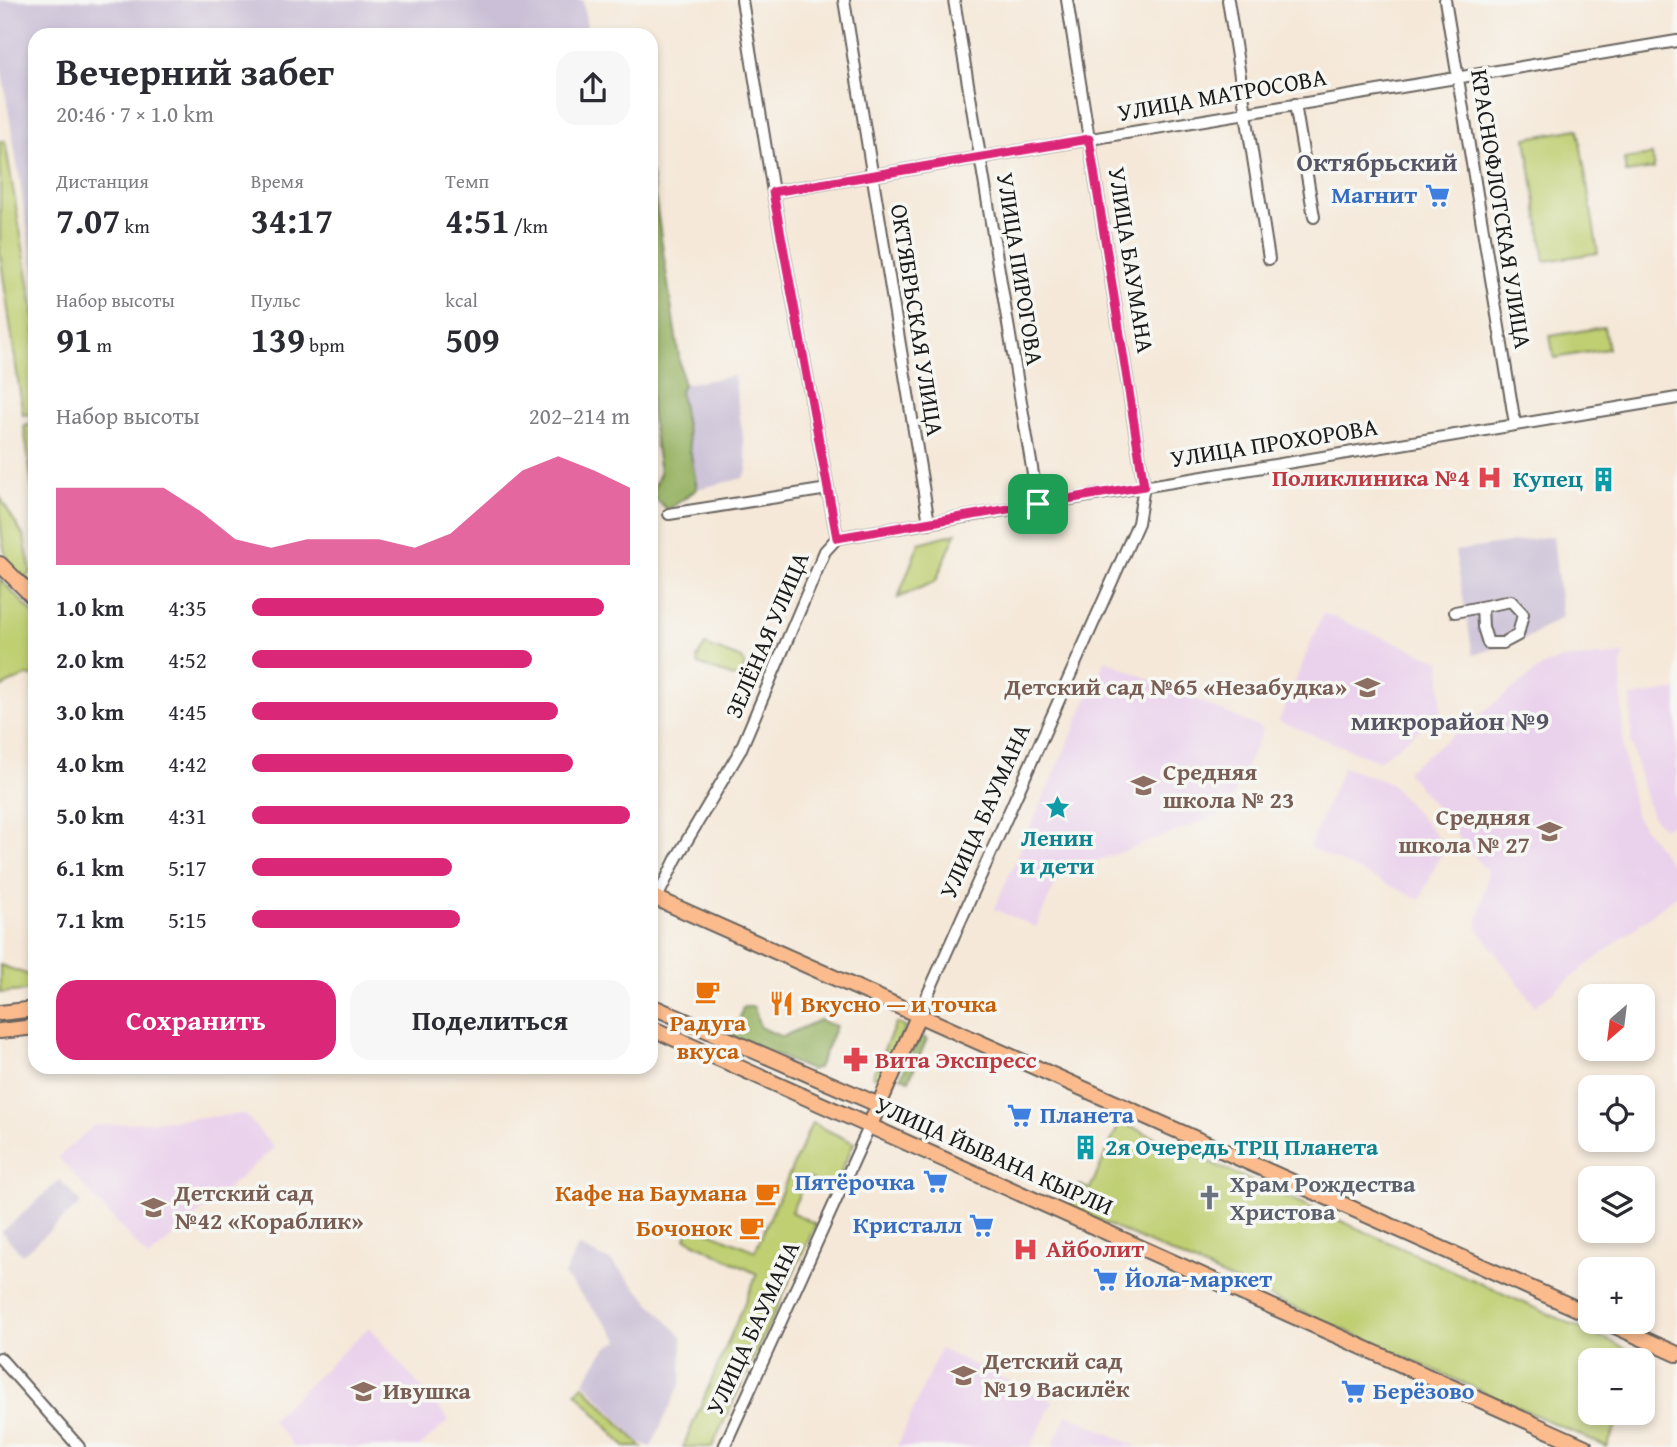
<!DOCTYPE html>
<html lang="ru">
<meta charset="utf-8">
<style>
body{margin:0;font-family:"Gentium Book Plus",serif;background:#f7f7f7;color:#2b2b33;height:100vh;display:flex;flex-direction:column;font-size:26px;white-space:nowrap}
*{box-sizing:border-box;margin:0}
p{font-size:23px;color:#7c7c81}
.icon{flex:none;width:38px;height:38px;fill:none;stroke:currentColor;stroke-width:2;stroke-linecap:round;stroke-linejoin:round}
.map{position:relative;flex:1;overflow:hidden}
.side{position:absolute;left:28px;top:28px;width:630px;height:1046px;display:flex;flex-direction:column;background:#fff;border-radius:21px;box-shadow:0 4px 10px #0003}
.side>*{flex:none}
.needle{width:46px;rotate:208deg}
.controls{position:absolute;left:1578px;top:984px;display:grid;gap:14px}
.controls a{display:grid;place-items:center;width:77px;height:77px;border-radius:14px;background:#fff;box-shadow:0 4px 10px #0003;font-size:35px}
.pin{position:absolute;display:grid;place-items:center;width:60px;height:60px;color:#fff;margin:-30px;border-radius:14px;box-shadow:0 4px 10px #0006}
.round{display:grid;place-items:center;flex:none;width:74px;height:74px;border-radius:21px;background:#f7f7f7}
.headline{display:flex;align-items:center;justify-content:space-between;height:119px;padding:0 28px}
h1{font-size:38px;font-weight:600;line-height:52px}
.stats{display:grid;grid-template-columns:repeat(3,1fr);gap:10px;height:119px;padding:7px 28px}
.stats div{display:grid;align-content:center}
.stats b{font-size:35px;font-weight:600}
.stats small{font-size:19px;font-weight:400}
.stats p{font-size:19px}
.chart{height:196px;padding:14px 28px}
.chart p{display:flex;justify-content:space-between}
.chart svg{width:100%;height:126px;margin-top:7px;fill:#db2777;opacity:.7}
.primary-button{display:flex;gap:14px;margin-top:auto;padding:14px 28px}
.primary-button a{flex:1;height:80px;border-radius:21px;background:#db2777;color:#fff;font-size:28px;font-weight:600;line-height:80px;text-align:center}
.primary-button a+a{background:#f7f7f7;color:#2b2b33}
ul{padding:0 28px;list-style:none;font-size:23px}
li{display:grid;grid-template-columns:112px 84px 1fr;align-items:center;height:52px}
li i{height:18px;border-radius:9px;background:#db2777}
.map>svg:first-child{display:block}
</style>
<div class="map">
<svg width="1677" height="1447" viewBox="0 0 1677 1447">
<rect width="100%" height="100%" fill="#f6f6f2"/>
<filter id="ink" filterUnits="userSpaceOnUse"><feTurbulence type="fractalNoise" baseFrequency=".0143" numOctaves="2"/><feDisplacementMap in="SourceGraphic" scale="14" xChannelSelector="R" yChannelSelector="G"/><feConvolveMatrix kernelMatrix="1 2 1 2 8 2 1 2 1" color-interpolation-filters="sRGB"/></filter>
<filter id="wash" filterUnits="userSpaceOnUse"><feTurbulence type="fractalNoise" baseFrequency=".00686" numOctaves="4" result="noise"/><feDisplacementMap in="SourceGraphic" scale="28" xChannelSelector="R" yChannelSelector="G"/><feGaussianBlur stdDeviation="1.57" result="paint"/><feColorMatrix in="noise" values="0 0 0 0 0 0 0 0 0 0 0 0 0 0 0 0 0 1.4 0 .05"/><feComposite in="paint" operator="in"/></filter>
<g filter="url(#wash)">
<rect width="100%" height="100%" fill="#f5e8d8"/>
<path fill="#ead1ec" d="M 1323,613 L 1441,661 L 1441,714 L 1378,761 L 1279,721 Z
M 1625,654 L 1621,664 L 1623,750 L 1636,817 L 1677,872 L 1677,895 L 1535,1006 L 1477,927 L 1488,873 L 1406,771 L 1543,666 L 1562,659 Z
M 1105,660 L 1263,729 L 1226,813 L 1059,875 L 1036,927 L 994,909 Z
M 1677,690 L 1677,824 L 1662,827 L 1651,815 L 1631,744 L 1631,697 Z
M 1343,767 L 1390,783 L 1445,845 L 1420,900 L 1309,847 Z
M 245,1114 L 274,1148 L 148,1258 L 58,1157 L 93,1126 Z
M 369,1327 L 449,1420 L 420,1447 L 295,1447 L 271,1420 Z
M 940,1349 L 1053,1401 L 1031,1447 L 897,1447 Z
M 1067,1414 L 1138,1447 L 1052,1447 Z"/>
<path fill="#cabfd6" d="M 0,0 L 583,0 L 588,35 L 35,35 L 35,275 L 0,59 Z
M 734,376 L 748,470 L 743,478 L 697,489 L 680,392 L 683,384 Z
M 1553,536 L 1562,617 L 1525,639 L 1473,655 L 1455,551 Z
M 60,1180 L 81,1203 L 22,1255 L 2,1232 Z
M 578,1246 L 612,1262 L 682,1337 L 681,1383 L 651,1447 L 639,1442 L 584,1381 L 606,1348 L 620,1340 L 564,1275 Z"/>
<path fill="#bfcf72" stroke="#6e7647" stroke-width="2" d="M 1578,129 L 1598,253 L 1545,261 L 1526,138 Z
M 0,141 L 5,141 L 35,319 L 35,413 L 23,415 L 0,254 Z
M 1652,155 L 1654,169 L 1626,173 L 1624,159 Z
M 1604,327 L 1608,349 L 1554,358 L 1550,336 Z
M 35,424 L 35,507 L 24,426 Z
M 0,497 L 24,537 L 31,572 L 25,579 C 0,570 0,523 0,497 Z
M 956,533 L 936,581 L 898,598 L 919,543 Z
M 0,579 L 35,615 L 35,676 L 25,676 L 0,688 Z
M 705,645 L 742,659 L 745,665 L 742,674 L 736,678 L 698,664 L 697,658 Z
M 0,965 L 35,977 L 35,990 L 0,993 Z
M 896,1023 L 905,1027 L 881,1080 L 872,1076 Z
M 1120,1122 L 1647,1358 L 1643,1366 L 1643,1360 L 1591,1360 L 1591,1412 L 1622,1412 L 1607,1447 L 1070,1208 L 1080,1185 L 1090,1189 Z
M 812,1123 L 854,1143 L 833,1189 L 807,1178 L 791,1212 L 816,1224 L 712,1447 L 683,1447 L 757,1274 L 685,1238 L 691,1224 L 755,1251 Z
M 583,1385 L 641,1446 L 642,1447 L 625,1447 L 576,1392 Z"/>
<path fill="#97b264" stroke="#5a6740" stroke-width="2" d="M 651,171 L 683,384 L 680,392 L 697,489 L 668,510 L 651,495 L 660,473 L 651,414 Z
M 743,1007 L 754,1007 L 760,1027 L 782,1037 L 819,1020 L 836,1026 L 818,1068 L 810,1070 L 727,1034 L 722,1027 L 724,1022 L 739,1021 Z
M 920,1036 L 927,1039 L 909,1080 L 901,1077 Z"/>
</g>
<g filter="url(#ink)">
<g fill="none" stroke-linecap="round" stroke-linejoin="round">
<defs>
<path id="minor" d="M 742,0 L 773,192 L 837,538
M 844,0 L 929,523
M 954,0 L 1038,504
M 1228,0 L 1269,259
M 1445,0 L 1515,424
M 1295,104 L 1314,217
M 773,192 L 1677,41
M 669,514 L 828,489
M 837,538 L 1677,398
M 1455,612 L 1511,601 L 1523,614 L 1518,635 L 1503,643 L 1488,643 L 1483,627 L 1482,607
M 657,898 L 676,859 L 740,751 L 825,551 L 837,538
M 919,1014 L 1138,523 L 1144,486 L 1067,0
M 0,1358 L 79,1447
M 724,1447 L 870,1125"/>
<path id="major" d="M 0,564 L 35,599
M 651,896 L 1591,1315
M 651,1006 L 879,1105
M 0,1013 L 35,1009
M 651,1028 L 1585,1447
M 0,1031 L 35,1027
M 870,1125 L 919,1014
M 1604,1321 L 1677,1354"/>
</defs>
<use href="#minor" stroke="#68635e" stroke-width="14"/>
<use href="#major" stroke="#68635e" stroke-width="18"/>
<use href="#minor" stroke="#fff" stroke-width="10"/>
<use href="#major" stroke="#fbbb8d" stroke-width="14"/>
</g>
</g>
<g fill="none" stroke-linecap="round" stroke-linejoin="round" filter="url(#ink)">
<defs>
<path id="route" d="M 1089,139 L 1144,486 L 837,538 L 773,192 Z"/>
</defs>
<use href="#route" stroke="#fff" stroke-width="14"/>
<use href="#route" stroke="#db2777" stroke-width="9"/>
</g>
<defs>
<symbol id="supermarket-bare" viewBox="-9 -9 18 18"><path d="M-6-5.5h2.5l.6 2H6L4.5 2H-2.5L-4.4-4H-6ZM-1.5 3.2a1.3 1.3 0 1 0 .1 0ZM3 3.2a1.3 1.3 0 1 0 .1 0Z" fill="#3f7fe0" stroke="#f6f6f2" stroke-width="2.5" paint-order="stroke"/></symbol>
<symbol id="hospital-bare" viewBox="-9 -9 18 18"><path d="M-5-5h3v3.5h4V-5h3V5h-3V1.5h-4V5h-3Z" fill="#e0444e" stroke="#f6f6f2" stroke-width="2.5" paint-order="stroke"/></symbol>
<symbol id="building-bare" viewBox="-9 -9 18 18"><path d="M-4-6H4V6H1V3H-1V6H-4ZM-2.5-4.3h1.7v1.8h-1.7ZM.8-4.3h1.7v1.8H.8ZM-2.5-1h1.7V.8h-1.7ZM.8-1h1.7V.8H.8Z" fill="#0f9aa8" stroke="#f6f6f2" stroke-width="2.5" paint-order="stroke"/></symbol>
<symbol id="school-bare" viewBox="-9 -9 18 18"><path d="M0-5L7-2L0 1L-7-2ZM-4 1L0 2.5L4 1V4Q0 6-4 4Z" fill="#8d6e63" stroke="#f6f6f2" stroke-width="2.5" paint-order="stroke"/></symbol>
<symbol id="sight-bare" viewBox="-9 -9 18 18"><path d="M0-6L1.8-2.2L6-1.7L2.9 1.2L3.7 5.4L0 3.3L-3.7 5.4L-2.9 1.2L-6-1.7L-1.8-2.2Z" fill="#0f9aa8" stroke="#f6f6f2" stroke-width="2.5" paint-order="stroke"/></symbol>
<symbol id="cafe-bare" viewBox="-9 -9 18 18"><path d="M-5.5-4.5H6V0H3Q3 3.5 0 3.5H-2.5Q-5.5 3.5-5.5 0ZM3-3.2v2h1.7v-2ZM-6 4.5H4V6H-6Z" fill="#e8710a" stroke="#f6f6f2" stroke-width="2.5" paint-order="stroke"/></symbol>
<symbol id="restaurant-bare" viewBox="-9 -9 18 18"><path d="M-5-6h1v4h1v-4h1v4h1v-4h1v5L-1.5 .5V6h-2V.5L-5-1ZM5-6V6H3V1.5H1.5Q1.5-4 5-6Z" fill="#e8710a" stroke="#f6f6f2" stroke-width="2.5" paint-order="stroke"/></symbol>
<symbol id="pharmacy-bare" viewBox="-9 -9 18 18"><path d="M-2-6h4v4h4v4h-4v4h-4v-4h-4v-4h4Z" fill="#e0444e" stroke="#f6f6f2" stroke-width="2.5" paint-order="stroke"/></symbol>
<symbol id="church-bare" viewBox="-9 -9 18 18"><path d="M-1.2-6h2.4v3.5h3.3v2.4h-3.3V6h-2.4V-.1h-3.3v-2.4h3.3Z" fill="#6b7280" stroke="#f6f6f2" stroke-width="2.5" paint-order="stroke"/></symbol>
</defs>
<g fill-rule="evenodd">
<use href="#supermarket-bare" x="1420" y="178" width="35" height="35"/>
<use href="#hospital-bare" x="1472" y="460" width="35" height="35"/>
<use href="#building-bare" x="1586" y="462" width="35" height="35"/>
<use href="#school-bare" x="1350" y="670" width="35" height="35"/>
<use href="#school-bare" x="1126" y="768" width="35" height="35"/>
<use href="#sight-bare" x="1040" y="790" width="35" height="35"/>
<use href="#school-bare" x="1532" y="814" width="35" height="35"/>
<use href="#cafe-bare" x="690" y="974" width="35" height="35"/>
<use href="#restaurant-bare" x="764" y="986" width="35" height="35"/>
<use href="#pharmacy-bare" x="838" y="1042" width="35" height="35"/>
<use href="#supermarket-bare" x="1002" y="1098" width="35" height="35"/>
<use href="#building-bare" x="1068" y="1130" width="35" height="35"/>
<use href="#supermarket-bare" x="918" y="1164" width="35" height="35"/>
<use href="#cafe-bare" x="750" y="1176" width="35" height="35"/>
<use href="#church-bare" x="1192" y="1180" width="35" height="35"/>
<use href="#school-bare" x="136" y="1190" width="35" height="35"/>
<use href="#supermarket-bare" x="964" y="1208" width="35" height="35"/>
<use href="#cafe-bare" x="734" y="1210" width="35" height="35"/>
<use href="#hospital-bare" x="1008" y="1232" width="35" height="35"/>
<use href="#supermarket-bare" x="1088" y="1262" width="35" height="35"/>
<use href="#school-bare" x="946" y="1358" width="35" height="35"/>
<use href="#school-bare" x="346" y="1374" width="35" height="35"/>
<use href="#supermarket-bare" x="1336" y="1374" width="35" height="35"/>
</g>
<g text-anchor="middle" stroke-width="7" stroke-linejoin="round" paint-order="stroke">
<g font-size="24" fill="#1c1c1c" stroke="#f6f6f2">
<text transform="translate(1222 95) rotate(-10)" y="8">УЛИЦА МАТРОСОВА</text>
<text transform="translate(1501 209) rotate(81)" y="8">КРАСНОФЛОТСКАЯ УЛИЦА</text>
<text transform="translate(1131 260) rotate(81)" y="8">УЛИЦА БАУМАНА</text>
<text transform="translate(1020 269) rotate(81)" y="8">УЛИЦА ПИРОГОВА</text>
<text transform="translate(917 320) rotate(81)" y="8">ОКТЯБРЬСКАЯ УЛИЦА</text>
<text transform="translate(1274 443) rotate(-9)" y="8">УЛИЦА ПРОХОРОВА</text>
<text transform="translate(767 635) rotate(-67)" y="8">ЗЕЛЁНАЯ УЛИЦА</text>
<text transform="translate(985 811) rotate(-66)" y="8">УЛИЦА БАУМАНА</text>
<text transform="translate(994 1156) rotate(24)" y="8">УЛИЦА ЙЫВАНА КЫРЛИ</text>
<text transform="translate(753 1328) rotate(-65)" y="8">УЛИЦА БАУМАНА</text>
</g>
<g font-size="24" font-weight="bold" fill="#366cbe" stroke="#f6f6f2" text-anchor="end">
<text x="1417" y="203">Магнит</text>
<text x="1040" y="1123" text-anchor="start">Планета</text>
<text x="915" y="1190">Пятёрочка</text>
<text x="962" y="1233">Кристалл</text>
<text x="1125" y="1287" text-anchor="start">Йола-маркет</text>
<text x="1373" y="1399" text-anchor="start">Берёзово</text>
</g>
<g font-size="24" font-weight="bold" fill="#be3a42" stroke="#f6f6f2" text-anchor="start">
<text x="1470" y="486" text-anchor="end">Поликлиника №4</text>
<text x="875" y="1068">Вита Экспресс</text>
<text x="1046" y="1257">Айболит</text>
</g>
<g font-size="24" font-weight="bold" fill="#0d838f" stroke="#f6f6f2" text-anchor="end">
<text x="1583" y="487">Купец</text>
<text x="1057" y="846" text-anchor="middle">Ленин<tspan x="1057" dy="28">и дети</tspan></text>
<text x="1105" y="1155" text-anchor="start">2я Очередь ТРЦ Планета</text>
</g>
<g font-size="24" font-weight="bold" fill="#785e54" stroke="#f6f6f2" text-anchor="start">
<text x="1347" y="695" text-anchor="end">Детский сад №65 «Незабудка»</text>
<text x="1163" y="780">Средняя<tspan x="1163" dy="28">школа № 23</tspan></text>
<text x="1530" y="825" text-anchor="end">Средняя<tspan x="1530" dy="28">школа № 27</tspan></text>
<text x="174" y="1201">Детский сад<tspan x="174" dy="28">№42 «Кораблик»</tspan></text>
<text x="983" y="1369">Детский сад<tspan x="983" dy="28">№19 Василёк</tspan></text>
<text x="383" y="1399">Ивушка</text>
</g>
<g font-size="24" font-weight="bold" fill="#c56008" stroke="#f6f6f2" text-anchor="end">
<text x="801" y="1012" text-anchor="start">Вкусно — и точка</text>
<text x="708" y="1031" text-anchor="middle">Радуга<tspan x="708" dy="28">вкуса</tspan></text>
<text x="747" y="1201">Кафе на Баумана</text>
<text x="732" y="1236">Бочонок</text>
</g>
<g font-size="24" font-weight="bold" fill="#5b616d" stroke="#f6f6f2" text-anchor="start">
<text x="1230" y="1192">Храм Рождества<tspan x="1230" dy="28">Христова</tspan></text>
</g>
<g font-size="26" font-weight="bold" fill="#575465" stroke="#f6f6f2">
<text x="1377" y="171">Октябрьский</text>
<text x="1450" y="730">микрорайон №9</text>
</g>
</g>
</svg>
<div class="controls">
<a><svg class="needle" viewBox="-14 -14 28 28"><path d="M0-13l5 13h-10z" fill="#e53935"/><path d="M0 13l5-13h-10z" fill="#7c7c81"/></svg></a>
<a><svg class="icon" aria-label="locate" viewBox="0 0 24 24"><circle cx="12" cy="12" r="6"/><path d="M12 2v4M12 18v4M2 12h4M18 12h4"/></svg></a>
<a><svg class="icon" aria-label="layers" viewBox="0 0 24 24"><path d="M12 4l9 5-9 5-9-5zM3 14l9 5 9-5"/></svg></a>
<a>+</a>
<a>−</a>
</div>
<div class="pin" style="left:1038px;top:504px;background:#1e9e55"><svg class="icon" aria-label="arrive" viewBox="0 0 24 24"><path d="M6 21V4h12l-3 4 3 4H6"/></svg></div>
<section class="side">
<div class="headline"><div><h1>Вечерний забег</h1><p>20:46 · 7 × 1.0 km</p></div><a class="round"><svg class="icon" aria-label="share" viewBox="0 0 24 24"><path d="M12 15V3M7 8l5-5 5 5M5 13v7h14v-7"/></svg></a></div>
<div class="stats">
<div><p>Дистанция</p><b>7.07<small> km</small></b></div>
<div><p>Время</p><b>34:17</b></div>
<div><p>Темп</p><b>4:51<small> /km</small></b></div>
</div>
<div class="stats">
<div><p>Набор высоты</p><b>91<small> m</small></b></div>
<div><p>Пульс</p><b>139<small> bpm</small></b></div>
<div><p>kcal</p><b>509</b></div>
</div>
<div class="chart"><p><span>Набор высоты</span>202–214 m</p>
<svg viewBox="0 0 160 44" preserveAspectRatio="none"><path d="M0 44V17L10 17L20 17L30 17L40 25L50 35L60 38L70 35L80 35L90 35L100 38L110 33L120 22L130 11L140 6L150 11L160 17V44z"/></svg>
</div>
<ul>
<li><b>1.0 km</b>4:35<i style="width:93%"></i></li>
<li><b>2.0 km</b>4:52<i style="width:74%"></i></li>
<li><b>3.0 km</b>4:45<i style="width:81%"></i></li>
<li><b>4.0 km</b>4:42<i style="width:85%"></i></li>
<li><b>5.0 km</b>4:31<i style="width:100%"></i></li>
<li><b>6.1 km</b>5:17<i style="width:53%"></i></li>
<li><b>7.1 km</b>5:15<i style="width:55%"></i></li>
</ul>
<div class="primary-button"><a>Сохранить</a><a>Поделиться</a></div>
</section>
</div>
